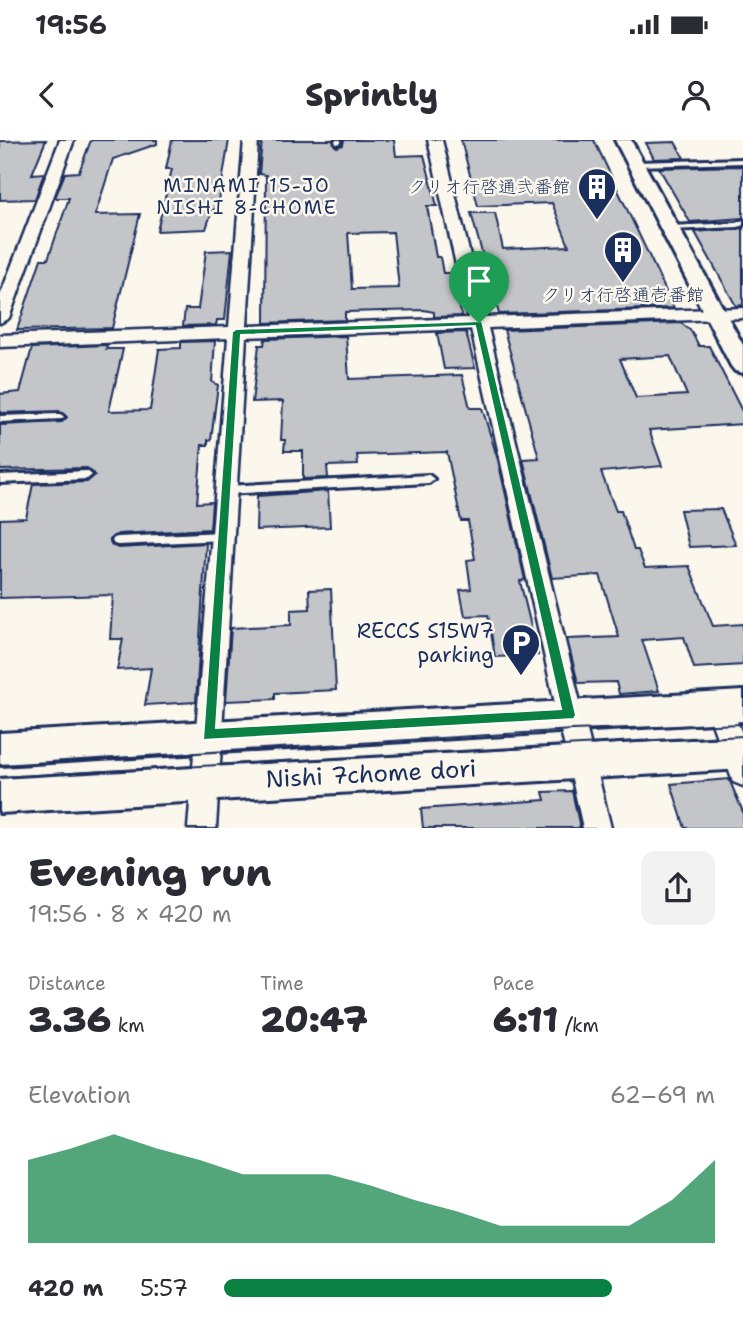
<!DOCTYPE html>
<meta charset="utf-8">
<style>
body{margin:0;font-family:"Shantell Sans","Klee One",sans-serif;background:#f2f2f3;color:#2b2b33;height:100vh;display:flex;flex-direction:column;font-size:26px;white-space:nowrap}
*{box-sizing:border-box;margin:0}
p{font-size:23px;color:#7c7c81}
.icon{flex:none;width:38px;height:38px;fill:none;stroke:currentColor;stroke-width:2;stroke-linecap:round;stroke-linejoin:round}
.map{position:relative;height:688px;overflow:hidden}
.panel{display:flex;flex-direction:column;background:#fff;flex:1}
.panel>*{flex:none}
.pin{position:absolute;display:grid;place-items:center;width:60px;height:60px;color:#fff;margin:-72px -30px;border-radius:50% 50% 50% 0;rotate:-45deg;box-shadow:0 0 7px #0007}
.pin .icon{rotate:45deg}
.round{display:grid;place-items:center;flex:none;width:74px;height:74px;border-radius:14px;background:#f2f2f3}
.summary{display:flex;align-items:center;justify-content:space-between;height:119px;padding:0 28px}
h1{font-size:38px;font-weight:800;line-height:52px}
.stats{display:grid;grid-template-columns:repeat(3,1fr);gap:10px;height:119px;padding:7px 28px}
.stats div{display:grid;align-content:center}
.stats b{font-size:35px;font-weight:800}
.stats small{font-size:19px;font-weight:400}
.stats p{font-size:19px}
.chart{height:196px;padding:14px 28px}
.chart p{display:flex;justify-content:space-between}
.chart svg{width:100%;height:126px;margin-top:7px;fill:#0b8043;opacity:.7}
ul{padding:0 28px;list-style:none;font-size:23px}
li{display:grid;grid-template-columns:112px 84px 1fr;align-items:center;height:52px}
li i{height:18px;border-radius:9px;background:#0b8043}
.status{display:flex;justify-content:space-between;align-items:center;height:49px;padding:0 35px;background:#fff;direction:ltr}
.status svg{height:19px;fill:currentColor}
header{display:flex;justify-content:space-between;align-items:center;height:91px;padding:0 28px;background:#fff;font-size:32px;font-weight:800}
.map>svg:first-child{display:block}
</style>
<div class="status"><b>19:56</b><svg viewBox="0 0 49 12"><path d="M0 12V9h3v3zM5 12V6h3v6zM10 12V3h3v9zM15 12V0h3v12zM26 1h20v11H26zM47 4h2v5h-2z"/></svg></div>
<header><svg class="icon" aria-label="back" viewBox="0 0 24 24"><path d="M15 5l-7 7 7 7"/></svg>Sprintly<svg class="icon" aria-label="person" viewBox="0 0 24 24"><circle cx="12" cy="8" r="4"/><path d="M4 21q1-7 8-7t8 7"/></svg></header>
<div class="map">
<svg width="743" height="688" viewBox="0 0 743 688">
<rect width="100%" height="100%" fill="#fbf7ec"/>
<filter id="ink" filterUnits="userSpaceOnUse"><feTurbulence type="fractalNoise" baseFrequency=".0143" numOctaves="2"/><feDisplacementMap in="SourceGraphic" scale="14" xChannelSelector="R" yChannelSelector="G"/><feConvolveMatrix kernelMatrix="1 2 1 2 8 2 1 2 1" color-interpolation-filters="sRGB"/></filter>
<g filter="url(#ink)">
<path fill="#c3c5c9" stroke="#1b2f5e" stroke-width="2" fill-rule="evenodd" d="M 46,0 L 32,34 L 44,33 L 35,59 L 0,60 L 0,1 Z
M 91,0 L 157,0 L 157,4 L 113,19 L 95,75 L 140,74 L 112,188 L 17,190 L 41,119 L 48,119 L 69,58 L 55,58 L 65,33 L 79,32 Z
M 172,0 L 229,0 L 218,67 L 212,71 L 206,89 L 157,91 L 172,29 L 166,29 Z
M 262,0 L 333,0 L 337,7 L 343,5 L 344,0 L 394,0 L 396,16 L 424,15 L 437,66 L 427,66 L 436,117 L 440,117 L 443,133 L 451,133 L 462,176 L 434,177 L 434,172 L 424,170 L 345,172 L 345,180 L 265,183 L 266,35 L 259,34 ZM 393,92 L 399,148 L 352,149 L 348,93 Z
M 461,0 L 594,0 L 674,168 L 499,174 L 471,73 L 495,73 L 503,109 L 569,106 L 552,63 L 478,66 Z
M 675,2 L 684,18 L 654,19 L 646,3 Z
M 743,26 L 743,78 L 690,82 L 659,28 Z
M 743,88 L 743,165 L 736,166 L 695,92 Z
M 232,110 L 225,180 L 217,180 L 216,185 L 183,186 L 185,169 L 198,169 L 206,111 Z
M 681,183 L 691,191 L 699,206 L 709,206 L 743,273 L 743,284 L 649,290 L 662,326 L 601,332 L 616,371 L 621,371 L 634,410 L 638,410 L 645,428 L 689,426 L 713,486 L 743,484 L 743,525 L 694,528 L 684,497 L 642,500 L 659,551 L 619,554 L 616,542 L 578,543 L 567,499 L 619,497 L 600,435 L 552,438 L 523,319 L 539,318 L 504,190 ZM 670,216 L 687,255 L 636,258 L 620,219 Z
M 466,192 L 475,228 L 444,229 L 437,193 Z
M 346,196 L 349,239 L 462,235 L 470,268 L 482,268 L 498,320 L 525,440 L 520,441 L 538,515 L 495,517 L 488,475 L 465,476 L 460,450 L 471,449 L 467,420 L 475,419 L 468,381 L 461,381 L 447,312 L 357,315 L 358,325 L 327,326 L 328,338 L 303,339 L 303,311 L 284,311 L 285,300 L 281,300 L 283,261 L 252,262 L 259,205 L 264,205 L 265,199 Z
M 215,201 L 212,242 L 218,245 L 211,300 L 208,300 L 208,305 L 202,305 L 197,363 L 212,362 L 210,389 L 118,394 L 110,400 L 112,405 L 118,408 L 206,403 L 196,562 L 145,565 L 151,528 L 117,530 L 123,499 L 110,499 L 113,455 L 0,458 L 0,379 L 26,378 L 33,344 L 87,342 L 95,335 L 87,328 L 0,330 L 0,285 L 62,282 L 67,277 L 59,271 L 0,273 L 0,254 L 20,252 L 32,208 L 107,205 L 106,209 L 123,209 L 109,271 L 150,270 L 159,209 L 181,208 L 181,202 Z
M 328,351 L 330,387 L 256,390 L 257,356 Z
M 721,369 L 736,405 L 689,407 L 680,370 Z
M 331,449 L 336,550 L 275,553 L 275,559 L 226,561 L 231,488 L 291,485 L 291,470 L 310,469 L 309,450 Z
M 729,639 L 743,672 L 743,688 L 685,688 L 671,644 Z
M 572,651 L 580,688 L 423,688 L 421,669 L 545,660 L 543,652 Z"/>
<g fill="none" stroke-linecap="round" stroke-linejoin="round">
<defs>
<path id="service" d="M 335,0 L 341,0 L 341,3 L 336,4 Z
M 743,19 L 743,23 L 637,26 L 634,24 L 637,22 Z
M 743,80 L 743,85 L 738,87 L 670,90 L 666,88 L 670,86 L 736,83 Z
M 59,274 L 62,275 L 64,277 L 62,279 L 0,282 L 0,276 Z
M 87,331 L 92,335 L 87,339 L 0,343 L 0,335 Z
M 429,335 L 434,339 L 429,343 L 225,354 L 220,350 L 225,346 Z
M 222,392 L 226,393 L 228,396 L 226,399 L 222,400 L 118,405 L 114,404 L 112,401 L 114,398 L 118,397 Z"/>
<path id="minor" d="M 60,0 L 74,0 L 9,178 L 0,183 L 0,156 Z
M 244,0 L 258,0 L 247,186 L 468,178 L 428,0 L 442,0 L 485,177 L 743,168 L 743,178 L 488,188 L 611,688 L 583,688 L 471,189 L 246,197 L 216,688 L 188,688 L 228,198 L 0,207 L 0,195 L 229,187 Z
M 719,555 L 728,559 L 743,596 L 743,646 L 733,642 L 706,567 L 710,559 Z"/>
<path id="tertiary" d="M 615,0 L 631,0 L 743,205 L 743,233 L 735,231 L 731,226 Z
M 743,551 L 743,581 L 0,625 L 0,593 Z
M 743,597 L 743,629 L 0,673 L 0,639 Z"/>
</defs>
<use href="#service" stroke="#1b2f5e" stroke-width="6"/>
<use href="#minor" stroke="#1b2f5e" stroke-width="5"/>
<use href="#tertiary" stroke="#1b2f5e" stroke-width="6"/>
<use href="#service" fill="#fbf7ec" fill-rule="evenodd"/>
<use href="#minor" fill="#fbf7ec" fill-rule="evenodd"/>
<use href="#tertiary" fill="#fbf7ec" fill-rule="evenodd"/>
<path stroke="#1b2f5e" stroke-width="2" d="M 0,625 L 573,590 L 743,584
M 0,637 L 743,596"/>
</g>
</g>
<path fill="#0b8043" stroke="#fff" stroke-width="2" fill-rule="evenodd" d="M 482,181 L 576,575 L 574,579 L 203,600 L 232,192 L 236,189 ZM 475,186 L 561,569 L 216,588 L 241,195 Z"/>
<defs>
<symbol id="building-pin" viewBox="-11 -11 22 30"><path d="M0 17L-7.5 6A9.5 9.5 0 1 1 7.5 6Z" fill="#1b2f5e" stroke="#fbf7ec"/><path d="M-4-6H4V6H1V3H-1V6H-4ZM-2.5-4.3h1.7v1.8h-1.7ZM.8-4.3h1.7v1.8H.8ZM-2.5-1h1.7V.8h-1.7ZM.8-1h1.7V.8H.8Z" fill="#fff"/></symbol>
<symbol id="parking-pin" viewBox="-11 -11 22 30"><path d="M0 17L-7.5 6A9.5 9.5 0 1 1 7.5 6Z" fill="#1b2f5e" stroke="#fbf7ec"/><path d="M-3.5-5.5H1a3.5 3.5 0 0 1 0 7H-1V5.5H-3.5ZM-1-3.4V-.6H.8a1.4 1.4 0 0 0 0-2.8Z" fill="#fff"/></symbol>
</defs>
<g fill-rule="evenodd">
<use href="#building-pin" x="575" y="25" width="44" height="60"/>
<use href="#building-pin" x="601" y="88" width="44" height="60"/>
<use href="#parking-pin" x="499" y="481" width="44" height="60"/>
</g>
<g text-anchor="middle" stroke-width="5" stroke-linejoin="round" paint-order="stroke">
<g font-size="18" fill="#1b2f5e" stroke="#fbf7ec" text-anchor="end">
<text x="570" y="53">クリオ行啓通弐番館</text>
<text x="623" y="161" text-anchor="middle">クリオ行啓通壱番館</text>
</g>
<g font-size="19" letter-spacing="2" fill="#1b2f5e" stroke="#fbf7ec">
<text x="247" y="52">MINAMI 15-JO<tspan x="247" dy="22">NISHI 8-CHOME</tspan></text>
</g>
<g font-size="21" fill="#1b2f5e" stroke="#fbf7ec" text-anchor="end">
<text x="494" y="498">RECCS S15W7<tspan x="494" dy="24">parking</tspan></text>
</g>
<g font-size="24" fill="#1b2f5e" stroke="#fbf7ec">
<text transform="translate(371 634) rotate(-3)" y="8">Nishi 7chome dori</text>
</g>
</g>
</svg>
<div class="pin" style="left:479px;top:183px;background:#1e9e55"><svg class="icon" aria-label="arrive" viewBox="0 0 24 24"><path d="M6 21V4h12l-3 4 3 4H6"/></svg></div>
</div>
<section class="panel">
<div class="summary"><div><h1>Evening run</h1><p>19:56 · 8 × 420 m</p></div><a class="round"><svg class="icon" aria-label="share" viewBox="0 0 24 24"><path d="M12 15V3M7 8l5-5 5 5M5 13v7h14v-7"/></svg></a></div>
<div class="stats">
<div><p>Distance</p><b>3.36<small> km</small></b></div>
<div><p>Time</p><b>20:47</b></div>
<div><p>Pace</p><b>6:11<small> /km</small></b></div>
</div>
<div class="chart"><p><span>Elevation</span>62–69 m</p>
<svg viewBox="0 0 160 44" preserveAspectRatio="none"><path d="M0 44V15L10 11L20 6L30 11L40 15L50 20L60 20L70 20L80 24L90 29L100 33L110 38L120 38L130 38L140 38L150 29L160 15V44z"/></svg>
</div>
<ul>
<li><b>420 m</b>5:57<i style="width:79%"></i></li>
</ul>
</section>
